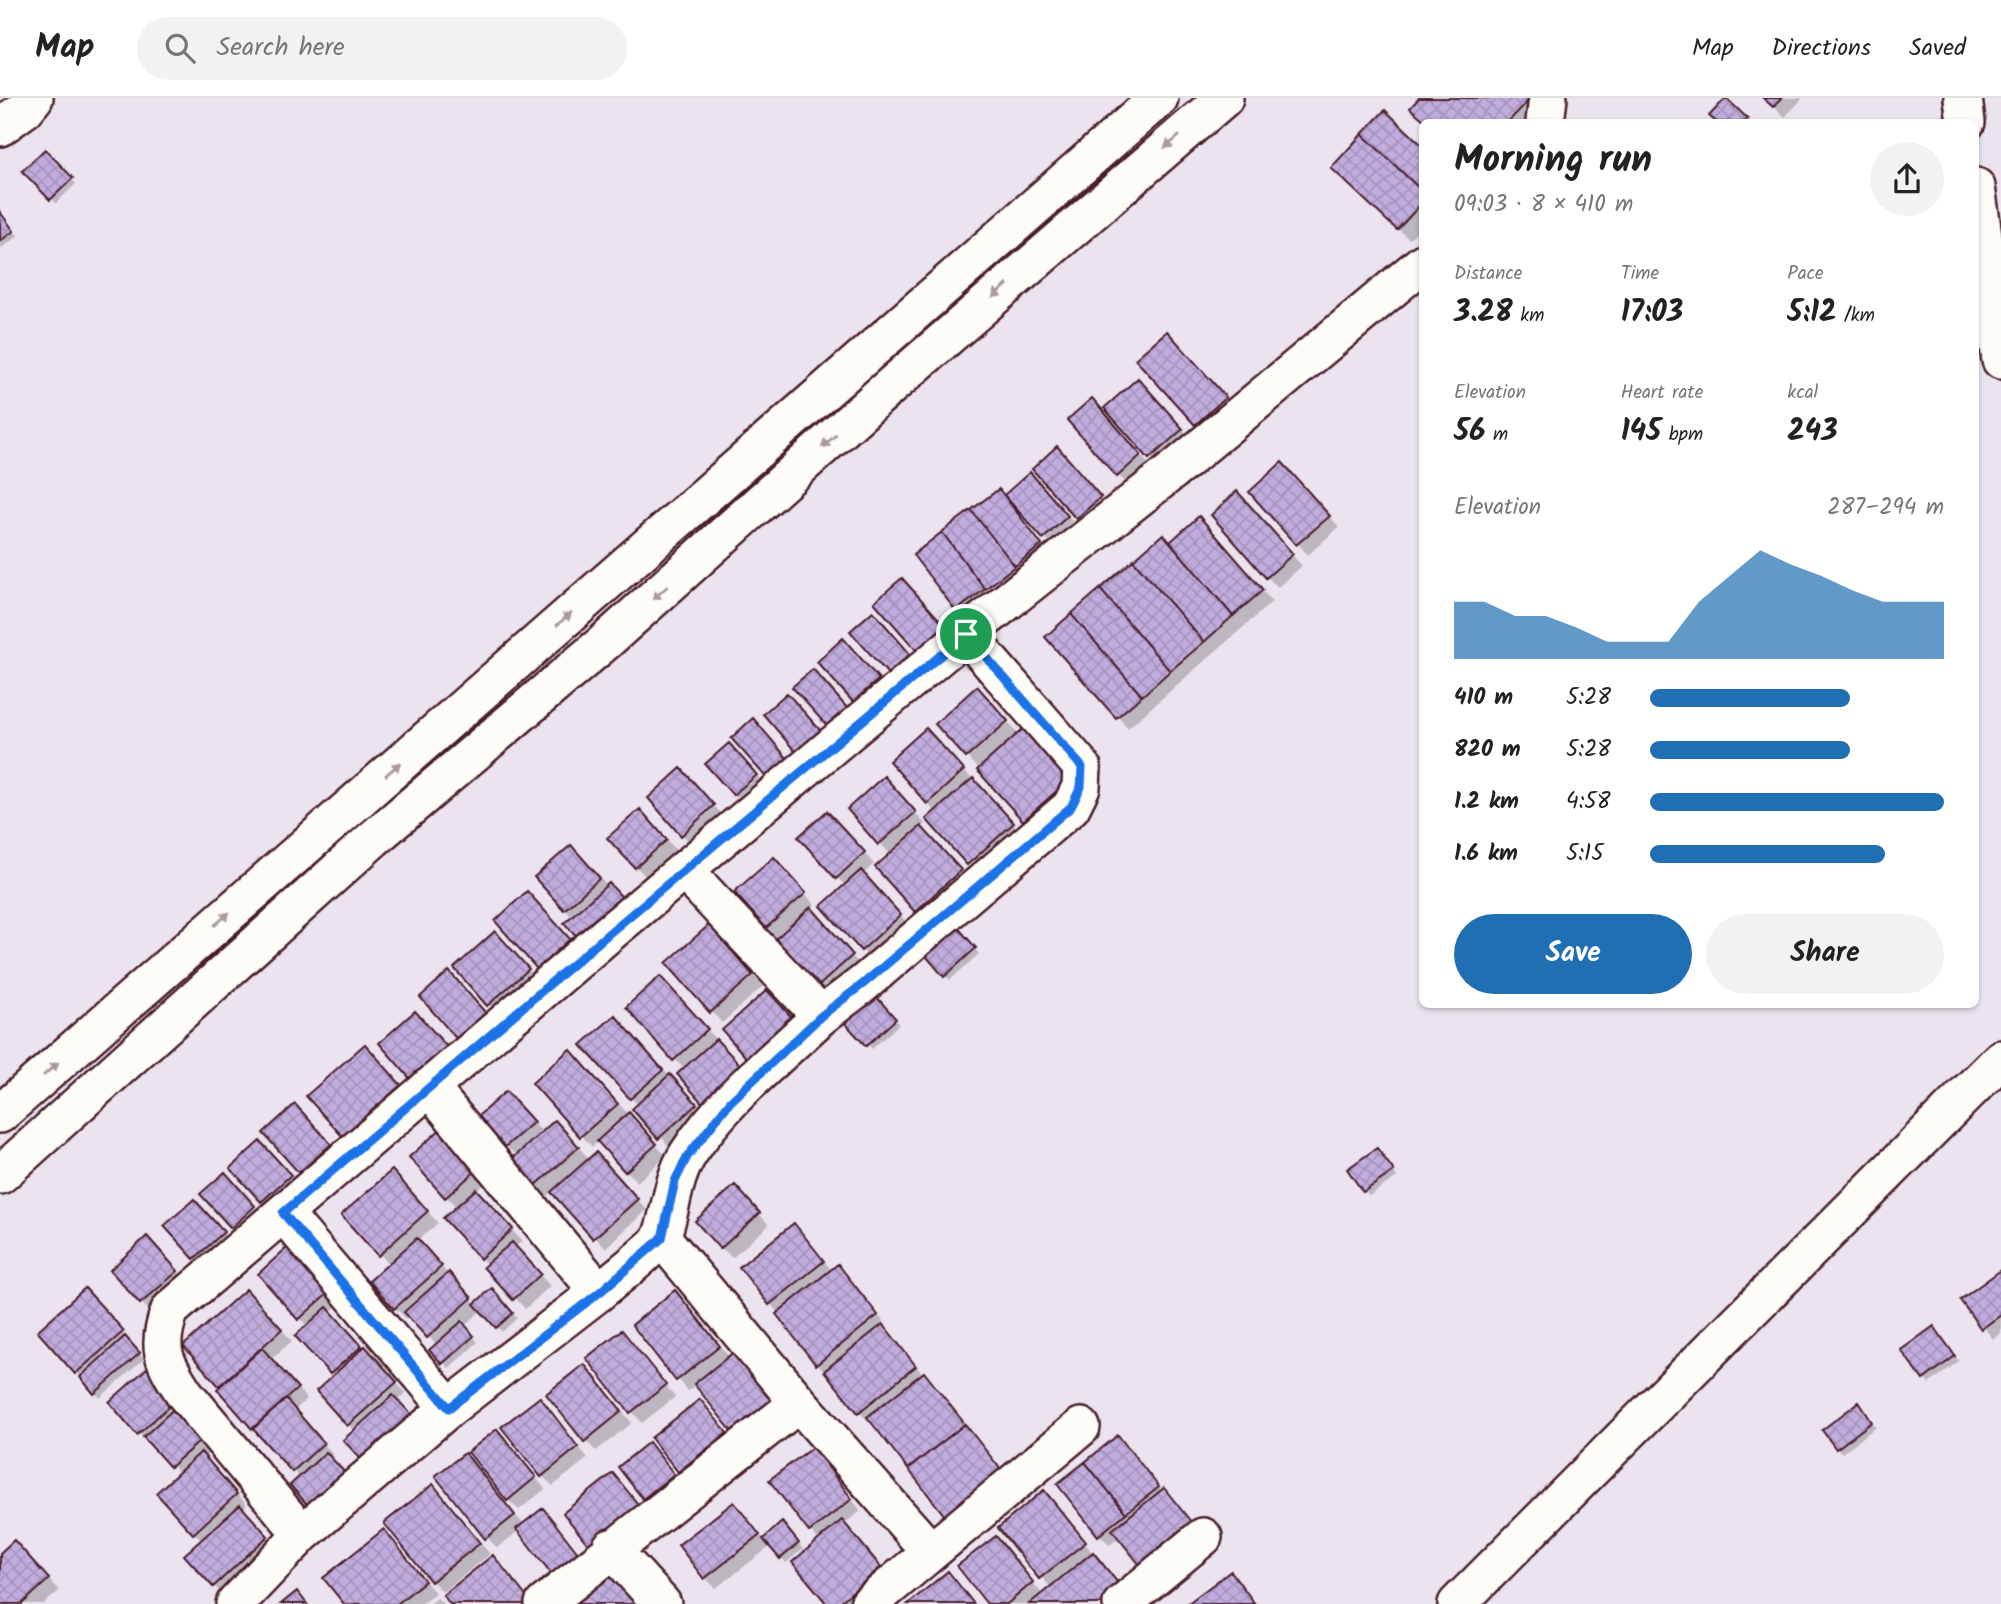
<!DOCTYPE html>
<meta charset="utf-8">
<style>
body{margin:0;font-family:Kalam,sans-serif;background:#f2f2f2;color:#222;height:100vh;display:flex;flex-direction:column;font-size:26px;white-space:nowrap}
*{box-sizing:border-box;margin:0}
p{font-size:23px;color:#767676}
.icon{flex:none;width:38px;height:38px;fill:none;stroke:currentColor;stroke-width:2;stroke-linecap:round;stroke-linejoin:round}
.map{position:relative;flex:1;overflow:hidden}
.sheet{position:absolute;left:1419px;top:21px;width:560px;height:889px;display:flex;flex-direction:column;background:#fff;border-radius:10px;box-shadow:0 2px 5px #0004}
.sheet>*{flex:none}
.pin{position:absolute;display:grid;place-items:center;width:60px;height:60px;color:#fff;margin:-30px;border:4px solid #fff;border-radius:50%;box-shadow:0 2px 7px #0007}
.round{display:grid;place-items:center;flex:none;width:74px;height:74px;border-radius:37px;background:#f2f2f2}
.summary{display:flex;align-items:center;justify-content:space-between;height:119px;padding:0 35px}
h1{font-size:38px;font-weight:700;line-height:52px}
.metrics{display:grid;grid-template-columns:repeat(3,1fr);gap:10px;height:119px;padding:7px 35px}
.metrics div{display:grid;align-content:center}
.metrics b{font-size:30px;font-weight:700}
.metrics small{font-size:19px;font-weight:400}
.metrics p{font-size:19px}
.chart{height:196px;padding:14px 35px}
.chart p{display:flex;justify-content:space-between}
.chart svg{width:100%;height:126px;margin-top:7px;fill:#1f6fb2;opacity:.7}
.action{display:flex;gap:14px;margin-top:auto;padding:14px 35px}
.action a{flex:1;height:80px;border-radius:42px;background:#1f6fb2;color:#fff;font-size:28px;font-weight:700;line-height:80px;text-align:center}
.action a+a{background:#f2f2f2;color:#222}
ul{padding:0 35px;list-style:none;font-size:23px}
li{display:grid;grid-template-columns:112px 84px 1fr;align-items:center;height:52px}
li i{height:18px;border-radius:9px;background:#1f6fb2}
header{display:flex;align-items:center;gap:42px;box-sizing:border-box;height:98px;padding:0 35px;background:#fff;border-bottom:2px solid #e0e0e0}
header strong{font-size:33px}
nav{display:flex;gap:38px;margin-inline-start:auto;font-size:24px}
.search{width:490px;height:63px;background:#f2f2f2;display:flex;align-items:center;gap:18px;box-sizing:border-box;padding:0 24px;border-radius:38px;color:#767676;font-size:26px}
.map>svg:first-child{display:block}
</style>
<header>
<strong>Map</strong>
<div class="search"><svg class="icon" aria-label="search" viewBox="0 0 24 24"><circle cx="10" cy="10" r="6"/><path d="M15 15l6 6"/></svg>Search here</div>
<nav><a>Map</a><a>Directions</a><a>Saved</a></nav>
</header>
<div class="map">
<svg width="2001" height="1506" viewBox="0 0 2001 1506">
<defs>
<pattern id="building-cross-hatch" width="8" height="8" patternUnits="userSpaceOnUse" patternTransform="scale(1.75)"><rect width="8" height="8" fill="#c0addd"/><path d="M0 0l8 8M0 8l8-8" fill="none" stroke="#a694be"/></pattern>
</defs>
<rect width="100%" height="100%" fill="#ebe4ef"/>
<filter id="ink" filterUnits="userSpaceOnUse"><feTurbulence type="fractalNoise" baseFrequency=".0143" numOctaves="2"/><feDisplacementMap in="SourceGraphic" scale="14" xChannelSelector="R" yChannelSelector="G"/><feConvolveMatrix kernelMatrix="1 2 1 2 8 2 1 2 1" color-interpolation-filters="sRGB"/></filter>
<g filter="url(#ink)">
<path fill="#0003" d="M 1422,0 L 1541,0 L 1540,24 L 1427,24 L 1413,10 Z
M 1765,0 L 1803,0 L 1785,19 Z
M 1423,51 L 1423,127 L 1409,141 L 1344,81 Z
M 45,53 L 76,86 L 56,105 L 25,73 Z
M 0,115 L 18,138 L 0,151 Z
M 1177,246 L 1235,311 L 1207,337 L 1196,326 Z
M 1148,293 L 1193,343 L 1161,370 L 1107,310 Z
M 1102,313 L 1151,369 L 1129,388 L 1118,377 Z
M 1067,361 L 1111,410 L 1088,430 L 1077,420 Z
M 1030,376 L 1078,430 L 1055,450 L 1012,403 L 1010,405 L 1051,459 L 968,523 L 915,457 L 1004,399 Z
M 1293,377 L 1339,429 L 1308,457 L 1251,394 Z
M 1248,407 L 1302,468 L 1278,489 L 1267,479 Z
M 1199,420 L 1272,504 L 1128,630 L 1048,539 Z
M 883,526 L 920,568 L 900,585 L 889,574 Z
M 853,553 L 888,592 L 865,614 L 819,564 Z
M 988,601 L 1019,637 L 1079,692 L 1035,732 L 937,626 Z
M 798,608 L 830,643 L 808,663 L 797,652 Z
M 757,628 L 791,666 L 772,682 L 767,677 Z
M 937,643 L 1023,737 L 979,776 L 928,705 Z
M 734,652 L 761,682 L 739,701 L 708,666 Z
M 692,683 L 724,719 L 693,747 L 682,737 Z
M 894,691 L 925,726 L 921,730 L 970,784 L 927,823 L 916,813 L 891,757 L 849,711 Z
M 651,724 L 677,753 L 647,780 L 610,740 Z
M 838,726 L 874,766 L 863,776 L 911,829 L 873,862 L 862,852 L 846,788 L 837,780 Z
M 581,760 L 608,789 L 573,819 L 537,779 Z
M 784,772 L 815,807 L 810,811 L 862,869 L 825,902 L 767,829 Z
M 538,807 L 579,853 L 549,880 L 538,869 Z
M 953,826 L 979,856 L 950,882 L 945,877 Z
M 720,840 L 763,888 L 722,925 L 668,865 Z
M 506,846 L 538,883 L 499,917 L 489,906 Z
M 671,891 L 717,943 L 685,972 L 675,961 Z
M 874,899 L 899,926 L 872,951 L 847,924 Z
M 625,930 L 706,1018 L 670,1050 L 638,1007 L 584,947 Z
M 375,959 L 411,999 L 345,1038 L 309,998 Z
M 581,964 L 666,1058 L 637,1084 L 599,1043 L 592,1049 L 535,985 Z
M 517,1006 L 543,1035 L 566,1035 L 590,1062 L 606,1067 L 647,1112 L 605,1150 L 553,1093 L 547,1098 L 514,1061 L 517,1058 L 506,1048 Z
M 306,1019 L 341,1058 L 311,1085 L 265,1035 Z
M 442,1032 L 488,1082 L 476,1093 L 522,1143 L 515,1149 L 550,1188 L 525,1211 L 481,1160 L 457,1110 L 412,1060 Z
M 271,1056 L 300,1088 L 273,1113 L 262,1103 Z
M 1382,1057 L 1397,1079 L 1369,1098 L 1350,1071 Z
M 230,1081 L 259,1114 L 237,1134 L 232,1129 Z
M 402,1085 L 438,1125 L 417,1143 L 477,1206 L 492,1193 L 517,1220 L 502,1234 L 482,1212 L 464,1228 L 478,1244 L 449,1270 L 432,1252 L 437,1248 L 409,1217 L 406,1220 L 395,1210 L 390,1167 L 344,1117 Z
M 746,1100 L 769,1127 L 732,1160 L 721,1149 Z
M 205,1114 L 233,1146 L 206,1170 L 195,1160 Z
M 804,1138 L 832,1173 L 848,1179 L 887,1228 L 885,1230 L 1011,1384 L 957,1427 L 872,1322 L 870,1325 L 859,1314 L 817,1265 L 742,1169 Z
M 291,1148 L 341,1204 L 330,1214 L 406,1295 L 397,1303 L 420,1328 L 372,1371 L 362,1360 L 355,1334 L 318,1293 L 334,1279 L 298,1238 L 308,1229 L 260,1176 Z
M 158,1151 L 188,1184 L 152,1216 L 112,1172 Z
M 2001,1174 L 2001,1235 L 1993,1241 L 1963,1202 Z
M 675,1194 L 730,1260 L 688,1293 L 634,1227 Z
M 96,1203 L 144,1261 L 100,1300 L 39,1233 Z
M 257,1204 L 292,1243 L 271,1261 L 307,1301 L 294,1313 L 333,1356 L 300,1380 L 219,1291 L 222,1289 L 185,1248 Z
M 622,1234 L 675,1299 L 642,1325 L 589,1261 Z
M 1938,1236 L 1959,1263 L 1929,1286 L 1924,1281 Z
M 584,1268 L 632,1325 L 596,1353 L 585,1342 Z
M 147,1273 L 214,1350 L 204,1360 L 247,1407 L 242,1412 L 278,1450 L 225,1498 L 214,1488 L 202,1443 L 194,1435 L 180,1376 L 139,1335 Z
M 539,1301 L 588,1360 L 553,1388 L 542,1378 Z
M 700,1303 L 737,1346 L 690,1384 L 654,1340 Z
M 1863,1312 L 1876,1329 L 1842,1355 L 1837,1350 Z
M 507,1344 L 545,1391 L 519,1412 L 508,1402 Z
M 1128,1350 L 1163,1394 L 1175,1403 L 1206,1442 L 1120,1439 L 1110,1447 L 1099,1436 Z
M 813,1352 L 861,1413 L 844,1426 L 890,1480 L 861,1506 L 830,1506 L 820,1443 L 810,1433 Z
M 465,1357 L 524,1427 L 543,1412 L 591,1470 L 520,1432 L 497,1450 L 487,1439 Z
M 659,1357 L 684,1388 L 655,1410 L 644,1400 Z
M 433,1388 L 490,1456 L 443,1494 L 432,1483 Z
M 1055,1405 L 1094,1457 L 1135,1506 L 989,1506 L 996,1440 L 1043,1497 L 1051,1490 L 1001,1430 Z
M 734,1406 L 764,1442 L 787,1431 L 803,1451 L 786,1465 L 771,1448 L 716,1490 L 705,1480 Z
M 384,1433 L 435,1495 L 421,1506 L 346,1506 Z
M 25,1455 L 59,1493 L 44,1506 L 0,1506 L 0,1457 Z
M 437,1500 L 443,1506 L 430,1506 Z"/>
<path fill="url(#building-cross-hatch)" stroke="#4a1f2b" stroke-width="2" d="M 1419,0 L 1531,0 L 1508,24 L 1426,24 L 1410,10 Z
M 1726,0 L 1748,21 L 1744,24 L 1716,24 L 1709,18 Z
M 1763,0 L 1782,0 L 1773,9 Z
M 1385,12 L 1423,48 L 1423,94 L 1362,36 Z
M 1362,36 L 1423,94 L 1423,104 L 1397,132 L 1331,70 Z
M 45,51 L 73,80 L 50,102 L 22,73 Z
M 0,114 L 14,133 L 0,143 Z
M 1167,233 L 1226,299 L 1195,327 L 1135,261 Z
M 1138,280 L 1183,331 L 1149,361 L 1104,310 Z
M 1092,300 L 1141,357 L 1117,379 L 1067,322 Z
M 1057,348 L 1101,399 L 1076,421 L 1032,371 Z
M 1282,364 L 1330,418 L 1296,447 L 1249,394 Z
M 1030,374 L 1068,418 L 1043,441 L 1004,397 Z
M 999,391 L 1042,447 L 1015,468 L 971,412 Z
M 1237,393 L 1293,456 L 1266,480 L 1211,417 Z
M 971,412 L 1015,468 L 985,491 L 942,434 Z
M 1199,418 L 1263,492 L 1233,518 L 1170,444 Z
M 942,434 L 985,491 L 956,513 L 913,457 Z
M 1163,436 L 1233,518 L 1204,544 L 1133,462 Z
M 1133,462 L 1204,544 L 1170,573 L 1100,491 Z
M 902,480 L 945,528 L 917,553 L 874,504 Z
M 1100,491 L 1170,573 L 1142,598 L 1071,516 Z
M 873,513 L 910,556 L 888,576 L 850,533 Z
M 1071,516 L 1142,598 L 1116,620 L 1045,539 Z
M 843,540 L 879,581 L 853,604 L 817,564 Z
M 813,571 L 848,611 L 828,629 L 792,589 Z
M 977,588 L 1008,623 L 966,660 L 935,626 Z
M 787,595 L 820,632 L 796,654 L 763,616 Z
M 753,620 L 787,660 L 766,679 L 731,640 Z
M 926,630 L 964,672 L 927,706 L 889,663 Z
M 1024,630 L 1070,681 L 1023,723 L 977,672 Z
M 729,645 L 757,677 L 733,697 L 705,666 Z
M 681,670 L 714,707 L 681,738 L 648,700 Z
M 884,678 L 916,714 L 878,747 L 847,711 Z
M 973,680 L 1014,725 L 967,767 L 926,721 Z
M 640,711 L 667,742 L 635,770 L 607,740 Z
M 827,713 L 865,754 L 836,781 L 798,739 Z
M 921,728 L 961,772 L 915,814 L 875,769 Z
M 571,747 L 600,780 L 564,812 L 534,779 Z
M 774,759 L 806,795 L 766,830 L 734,794 Z
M 861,772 L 901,817 L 861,853 L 821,808 Z
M 609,785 L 628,806 L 584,846 L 564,825 Z
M 527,793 L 570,841 L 537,871 L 495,823 Z
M 811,809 L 853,857 L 813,893 L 771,845 Z
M 953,824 L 976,850 L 944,879 L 921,852 Z
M 709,827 L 753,877 L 710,915 L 666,865 Z
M 495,833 L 529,871 L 487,908 L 454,870 Z
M 449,873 L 490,920 L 461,946 L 420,899 Z
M 660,878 L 708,931 L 673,963 L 626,909 Z
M 767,892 L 795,923 L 750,964 L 722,932 Z
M 874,896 L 896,921 L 866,948 L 844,924 Z
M 415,913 L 450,952 L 414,985 L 379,945 Z
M 615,917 L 663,972 L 630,1001 L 581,947 Z
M 716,941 L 744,971 L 704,1007 L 677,976 Z
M 365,946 L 401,987 L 343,1039 L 306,998 Z
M 570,951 L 618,1006 L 580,1039 L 532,985 Z
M 670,976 L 697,1006 L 658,1041 L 632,1011 Z
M 506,993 L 534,1024 L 505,1049 L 478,1018 Z
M 295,1006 L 331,1046 L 299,1075 L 263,1035 Z
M 629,1014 L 657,1046 L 625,1074 L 597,1043 Z
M 555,1022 L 579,1049 L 535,1088 L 512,1061 Z
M 443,1029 L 479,1070 L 445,1100 L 409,1059 Z
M 260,1043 L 291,1077 L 261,1104 L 230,1070 Z
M 1377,1050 L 1394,1073 L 1363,1094 L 1347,1071 Z
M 596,1054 L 638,1101 L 593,1141 L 551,1094 Z
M 392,1072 L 428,1113 L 378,1158 L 341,1117 Z
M 225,1074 L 255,1108 L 231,1130 L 200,1096 Z
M 735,1087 L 760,1115 L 720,1151 L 695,1123 Z
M 476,1091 L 513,1131 L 480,1161 L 443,1120 Z
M 194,1101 L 224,1134 L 194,1161 L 164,1128 Z
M 794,1125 L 824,1163 L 769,1207 L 739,1169 Z
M 147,1138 L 178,1173 L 140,1206 L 110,1172 Z
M 417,1140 L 442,1168 L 394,1211 L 369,1183 Z
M 512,1144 L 541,1176 L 513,1202 L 483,1169 Z
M 291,1146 L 332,1192 L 298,1222 L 258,1176 Z
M 838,1166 L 878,1217 L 816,1267 L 776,1216 Z
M 2001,1172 L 2001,1217 L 1981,1231 L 1960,1202 Z
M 449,1174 L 472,1200 L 427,1240 L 404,1214 Z
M 85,1190 L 124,1233 L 75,1276 L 37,1233 Z
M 492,1190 L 513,1215 L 496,1230 L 474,1206 Z
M 246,1191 L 282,1231 L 219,1288 L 183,1248 Z
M 675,1192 L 720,1248 L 676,1283 L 632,1227 Z
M 327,1209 L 362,1248 L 330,1276 L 295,1238 Z
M 462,1223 L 474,1238 L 442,1266 L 429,1252 Z
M 883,1226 L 916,1268 L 858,1315 L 824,1273 Z
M 1934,1228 L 1955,1258 L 1923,1282 L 1901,1252 Z
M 622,1232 L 666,1287 L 630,1315 L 586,1260 Z
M 125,1238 L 140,1255 L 94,1296 L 80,1279 Z
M 365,1248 L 397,1284 L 347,1328 L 316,1293 Z
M 262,1250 L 298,1290 L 252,1331 L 217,1291 Z
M 735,1253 L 776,1304 L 734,1336 L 694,1286 Z
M 584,1266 L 622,1313 L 584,1344 L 546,1296 Z
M 147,1270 L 175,1303 L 137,1337 L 109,1304 Z
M 924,1274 L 965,1326 L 908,1371 L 867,1319 Z
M 393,1297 L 411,1316 L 361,1361 L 343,1342 Z
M 540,1299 L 578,1349 L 541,1379 L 501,1329 Z
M 286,1301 L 324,1345 L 292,1374 L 253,1331 Z
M 700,1301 L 727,1335 L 678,1374 L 651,1340 Z
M 1859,1304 L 1872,1324 L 1836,1351 L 1822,1332 Z
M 177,1308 L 205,1339 L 170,1369 L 143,1339 Z
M 965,1326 L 1002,1373 L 945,1418 L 908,1371 Z
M 497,1331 L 536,1379 L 507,1403 L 468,1354 Z
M 1118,1337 L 1159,1389 L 1126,1415 L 1085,1364 Z
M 649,1344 L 674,1376 L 643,1401 L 618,1369 Z
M 813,1349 L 852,1401 L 809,1434 L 769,1382 Z
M 201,1354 L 237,1396 L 193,1436 L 156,1395 Z
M 326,1354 L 356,1387 L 319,1420 L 290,1387 Z
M 465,1355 L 515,1417 L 485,1441 L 435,1378 Z
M 1085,1364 L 1126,1415 L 1098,1438 L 1057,1386 Z
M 613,1375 L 641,1410 L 591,1450 L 563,1415 Z
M 433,1386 L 480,1445 L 431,1484 L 384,1425 Z
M 1164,1390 L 1196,1430 L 1144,1472 L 1112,1432 Z
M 1044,1392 L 1086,1444 L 1039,1481 L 998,1430 Z
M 734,1404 L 760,1437 L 704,1481 L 678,1447 Z
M 240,1407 L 268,1438 L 213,1489 L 184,1457 Z
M 543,1410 L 581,1459 L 555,1480 L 516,1431 Z
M 842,1422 L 881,1469 L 838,1506 L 827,1506 L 792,1464 Z
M 782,1424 L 799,1445 L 780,1461 L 763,1441 Z
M 384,1431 L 425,1483 L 397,1506 L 344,1506 L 323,1480 Z
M 996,1438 L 1033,1484 L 1007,1506 L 987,1506 L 957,1468 Z
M 14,1442 L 49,1481 L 22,1506 L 0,1506 L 0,1455 Z
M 1093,1454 L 1127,1496 L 1115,1506 L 1029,1506 Z
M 493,1457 L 529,1502 L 523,1506 L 450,1506 L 443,1497 Z
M 612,1463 L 642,1506 L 560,1506 Z
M 948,1473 L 974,1506 L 908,1506 Z
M 1231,1473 L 1255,1506 L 1187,1506 Z
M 297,1493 L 307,1506 L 281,1506 Z"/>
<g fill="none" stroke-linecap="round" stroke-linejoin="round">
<defs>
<path id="minor" d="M 1963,0 L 1966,24
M 1545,24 L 1548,0
M 0,29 L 25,11 L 34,0
M 1976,89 L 2001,262
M 684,772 L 821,918 L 863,886 L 1071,709 L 1081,689 L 1082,669 L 966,536
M 429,989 L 599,1194 C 611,1184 658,1147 662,1137 C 672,1110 672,1082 688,1056 C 723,1002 775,962 821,918
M 0,1016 L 1159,0
M 0,1077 L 373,741 L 606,543 L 878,299 L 1224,0
M 283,1115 L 449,1310 L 599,1194
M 662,1140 L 799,1305 L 931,1454 L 869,1506
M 302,1436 L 449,1310
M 611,1450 L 662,1506
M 931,1454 L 1081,1329
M 235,1506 L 302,1436 L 185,1296 C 163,1263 156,1250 170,1212 L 608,836 L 966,536 L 1180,367 L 1423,165
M 544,1506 L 799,1305
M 1122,1506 L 1203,1439
M 1457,1506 L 2001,961"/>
</defs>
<use href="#minor" stroke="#4a1f2b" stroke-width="42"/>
<use href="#minor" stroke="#fdfcf7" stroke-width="37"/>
</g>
<defs><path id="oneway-solid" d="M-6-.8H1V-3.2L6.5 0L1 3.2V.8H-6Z" transform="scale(1.75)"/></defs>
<g fill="#ac999b">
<use href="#oneway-solid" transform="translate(1172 44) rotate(140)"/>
<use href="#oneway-solid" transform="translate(1000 193) rotate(139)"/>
<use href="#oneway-solid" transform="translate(829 343) rotate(138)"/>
<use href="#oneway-solid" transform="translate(660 495) rotate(138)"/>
<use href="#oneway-solid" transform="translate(564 521) rotate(-41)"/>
<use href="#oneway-solid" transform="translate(393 671) rotate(-41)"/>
<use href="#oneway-solid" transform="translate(222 821) rotate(-41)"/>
<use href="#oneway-solid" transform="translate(51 971) rotate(-41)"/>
</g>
</g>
<g fill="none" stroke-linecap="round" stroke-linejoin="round" filter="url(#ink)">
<defs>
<path id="route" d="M 966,536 L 1082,669 L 1081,689 L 1071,709 L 863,886 L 821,918 L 730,1004 L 687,1059 L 675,1083 L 662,1140 L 600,1194 L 449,1310 L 283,1115 L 608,836 Z"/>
</defs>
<use href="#route" stroke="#fff" stroke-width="14"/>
<use href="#route" stroke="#1a73e8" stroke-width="9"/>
</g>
</svg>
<div class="pin" style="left:966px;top:536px;background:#1e9e55"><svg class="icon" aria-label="arrive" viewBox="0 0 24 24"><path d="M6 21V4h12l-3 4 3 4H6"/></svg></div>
<section class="sheet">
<div class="summary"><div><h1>Morning run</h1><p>09:03 · 8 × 410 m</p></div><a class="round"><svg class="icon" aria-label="share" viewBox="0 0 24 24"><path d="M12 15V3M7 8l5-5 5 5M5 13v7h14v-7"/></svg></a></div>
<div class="metrics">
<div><p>Distance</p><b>3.28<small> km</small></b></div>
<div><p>Time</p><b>17:03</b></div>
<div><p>Pace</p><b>5:12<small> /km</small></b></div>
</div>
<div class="metrics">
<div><p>Elevation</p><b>56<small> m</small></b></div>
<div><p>Heart rate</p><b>145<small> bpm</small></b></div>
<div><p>kcal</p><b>243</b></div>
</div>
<div class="chart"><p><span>Elevation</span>287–294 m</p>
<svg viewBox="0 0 160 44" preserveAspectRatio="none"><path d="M0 44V24L10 24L20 29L30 29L40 33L50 38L60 38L70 38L80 24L90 15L100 6L110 11L120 15L130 20L140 24L150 24L160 24V44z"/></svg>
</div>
<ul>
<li><b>410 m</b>5:28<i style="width:68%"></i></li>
<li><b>820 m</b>5:28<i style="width:68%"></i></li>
<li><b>1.2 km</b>4:58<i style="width:100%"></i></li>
<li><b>1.6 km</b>5:15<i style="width:80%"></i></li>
</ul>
<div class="action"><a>Save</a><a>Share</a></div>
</section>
</div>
